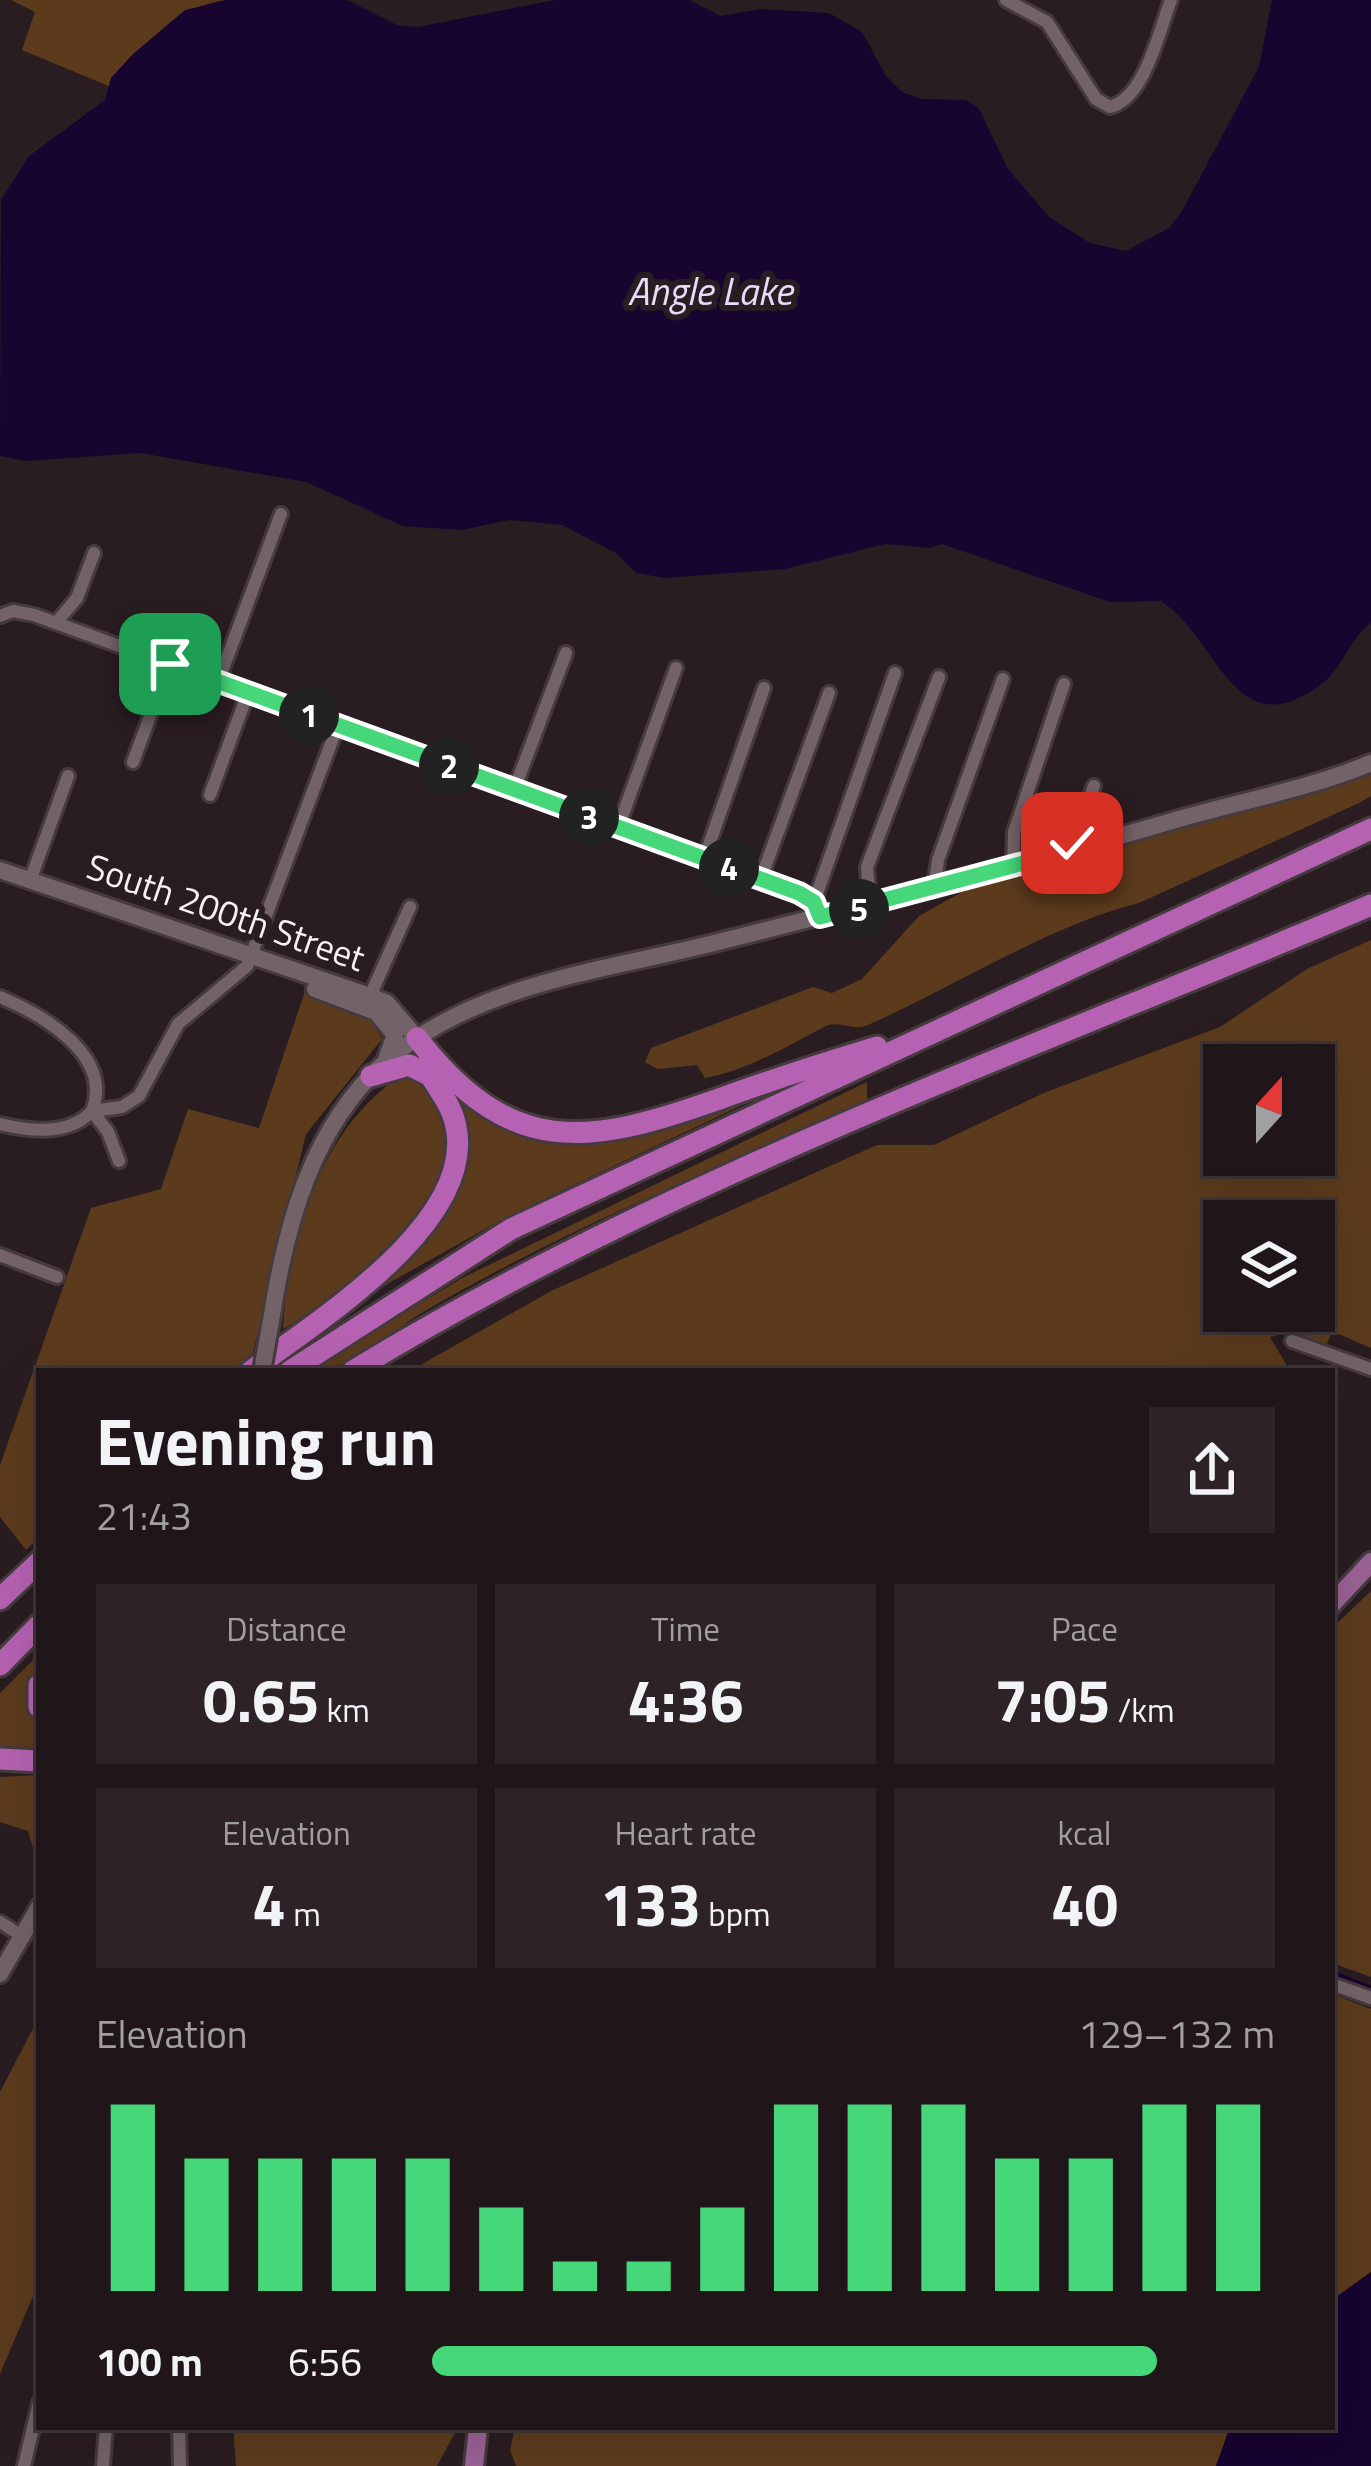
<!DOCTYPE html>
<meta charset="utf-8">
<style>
body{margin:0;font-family:"Titillium Web",sans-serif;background:#2d2326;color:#f1f3f6;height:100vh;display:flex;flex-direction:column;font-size:45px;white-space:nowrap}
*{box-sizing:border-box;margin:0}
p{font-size:39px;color:#a29fa2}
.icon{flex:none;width:66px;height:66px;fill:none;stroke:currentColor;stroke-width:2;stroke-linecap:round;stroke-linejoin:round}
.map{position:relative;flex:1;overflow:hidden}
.details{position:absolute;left:36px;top:1368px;width:1299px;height:1062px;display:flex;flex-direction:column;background:#201619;border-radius:0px;box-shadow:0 12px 48px #0002,0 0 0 3px #3d3538}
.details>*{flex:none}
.needle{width:78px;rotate:21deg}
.fabs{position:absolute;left:1203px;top:1044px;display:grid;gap:24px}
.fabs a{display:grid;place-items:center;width:132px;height:132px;border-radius:0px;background:#201619;box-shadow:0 12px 48px #0002,0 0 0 3px #3d3538;font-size:60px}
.pin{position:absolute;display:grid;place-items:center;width:102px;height:102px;color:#fff;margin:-51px;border-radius:24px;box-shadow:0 6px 18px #0006}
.km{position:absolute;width:60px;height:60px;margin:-30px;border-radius:50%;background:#222;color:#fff;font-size:33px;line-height:60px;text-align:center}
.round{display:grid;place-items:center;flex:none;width:126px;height:126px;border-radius:0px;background:#2d2326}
.head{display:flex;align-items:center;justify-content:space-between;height:204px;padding:0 60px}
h1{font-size:66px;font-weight:700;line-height:90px}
.stats{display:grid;grid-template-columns:repeat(3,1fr);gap:18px;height:204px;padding:12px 60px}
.stats div{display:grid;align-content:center;border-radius:0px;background:#2d2326;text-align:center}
.stats b{font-size:60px;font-weight:700}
.stats small{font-size:33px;font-weight:400}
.stats p{font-size:33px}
.chart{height:336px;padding:24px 60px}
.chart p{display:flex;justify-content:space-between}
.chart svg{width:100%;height:216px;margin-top:12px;stroke:#45d77a;stroke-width:6}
ul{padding:0 60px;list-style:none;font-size:39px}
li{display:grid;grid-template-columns:192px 144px 1fr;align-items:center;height:90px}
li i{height:30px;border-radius:15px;background:#45d77a}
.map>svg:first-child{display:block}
</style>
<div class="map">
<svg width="1371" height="2466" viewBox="0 0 1371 2466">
<rect width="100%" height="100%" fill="#2a1d21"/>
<path fill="#5c3b1d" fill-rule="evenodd" d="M 11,0 L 226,0 C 184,4 140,48 111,78 L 111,87 L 22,50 L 35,12 Z
M 1371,771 L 1371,796 L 1359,803 L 1139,903 C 1052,924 952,988 868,1025 C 852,1032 838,1019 824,1027 C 785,1047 749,1070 705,1078 L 697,1065 L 657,1069 L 645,1062 L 651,1048 L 813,987 L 832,993 L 862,979 L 919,916 L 969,888 Z
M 1371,940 L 1371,1348 L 1332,1331 L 1325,1349 L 1282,1334 L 1270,1337 L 1290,1371 L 410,1371 L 551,1291 L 877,1145 L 934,1145 L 1046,1092 L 1220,1027 L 1307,969 ZM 1224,1065 L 1314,1065 L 1314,1155 L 1224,1155 ZM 1224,1221 L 1314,1221 L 1314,1311 L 1224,1311 Z
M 305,991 L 370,1016 L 382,1039 L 306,1134 L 253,1353 L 232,1371 L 39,1371 L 39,1537 L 26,1550 L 0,1517 L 0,1465 L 91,1208 L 161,1189 L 188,1109 L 259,1128 Z
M 406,1073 C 427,1079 433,1094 441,1113 C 474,1195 346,1294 283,1329 C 288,1237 323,1122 406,1073 Z
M 793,1081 L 510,1215 L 332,1315 L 429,1228 L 463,1106 C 490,1118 511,1134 540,1141 C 610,1158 725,1103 793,1081 Z
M 867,1082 L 867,1104 C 714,1168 562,1230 420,1314 C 386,1334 350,1371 309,1371 L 462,1278 Z
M 1371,1591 L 1371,1977 L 1332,1963 L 1332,1628 Z
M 39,1654 L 32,1696 L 39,1757 L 0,1754 L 0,1693 Z
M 39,1775 L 39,1869 L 28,1831 L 0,1822 L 0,1777 Z
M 1332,1994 L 1371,2009 L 1371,2272 L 1332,2300 Z
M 39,2017 L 39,2282 L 0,2374 L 0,2092 Z
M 233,2427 L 458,2427 L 437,2466 L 236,2466 Z
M 515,2427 L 1230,2427 L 1216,2466 L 516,2466 L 510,2450 Z"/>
<path fill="#17042f" d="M 226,0 L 347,0 L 397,25 L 418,27 L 555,0 L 689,0 L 721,16 L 760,9 L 829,13 L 862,32 L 886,76 L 902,92 L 921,99 L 966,100 L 979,109 L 1008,169 L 1049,217 L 1090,243 L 1126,251 L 1169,228 L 1182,211 L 1259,67 L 1272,0 L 1371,0 L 1371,623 C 1350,638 1344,665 1325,681 C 1235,753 1221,641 1161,601 L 1110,602 L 942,544 L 929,548 L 885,544 L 785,569 L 665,578 L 636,573 L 616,553 L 562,525 L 509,520 L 461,530 L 403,526 L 306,482 L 140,453 L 26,461 L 0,456 L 1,200 L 29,156 L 105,100 L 111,78 L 133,54 L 185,10 Z
M 1371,2272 L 1371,2466 L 1216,2466 L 1230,2427 L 1332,2427 L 1332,2300 Z"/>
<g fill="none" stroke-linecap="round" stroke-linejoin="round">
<path stroke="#17042f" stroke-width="3" d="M 1332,1972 L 1371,1987"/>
<defs>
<path id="street" d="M 1006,0 L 1047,22 L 1096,99 L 1110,107 C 1145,98 1159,31 1171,0
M 0,616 L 13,611 L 34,615 L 799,893 L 814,902 L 820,917
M 56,623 L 77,598 L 94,553
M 218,682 L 281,514
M 133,762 L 169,665
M 514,790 L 566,653
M 210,795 L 248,693
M 618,828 L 676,668
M 1069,851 L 1094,786
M 704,859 L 764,688
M 1013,867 L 1014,832 L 1064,684
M 30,881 L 68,776
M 760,881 L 829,693
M 934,889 L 938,860 L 1003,679
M 814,902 L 895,673
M 870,907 L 867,867 L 939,677
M 370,996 L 410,907
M 0,997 C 41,1014 114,1055 92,1111 L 122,1107 L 139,1096 L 178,1024 L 247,966 L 338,725
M 0,1124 C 30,1131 69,1136 92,1111 L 108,1132 L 119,1161
M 0,1255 L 57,1277
M 1292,1341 L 1371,1369
M 0,1922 L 22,1936
M 1332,1984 L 1371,1998
M 179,2427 L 180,2466
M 24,2466 L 39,2403
M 103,2466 L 106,2427"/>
<path id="secondary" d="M 0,870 L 370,996 L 387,1003 L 417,1038
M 315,989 L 376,1012 L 395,1035 L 387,1056
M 272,1315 C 286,1224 313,1126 384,1063 C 474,984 602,971 714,943 C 870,904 1025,864 1179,819 C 1242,801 1311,788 1371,763
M 0,1974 L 39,1907"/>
<path id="primary" d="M 1332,1604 L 1371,1562
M 474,2466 L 478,2427"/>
<path id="highway" d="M 417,1038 C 510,1158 587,1146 719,1099 C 771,1080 824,1063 877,1047
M 371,1076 L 409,1065 L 429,1075
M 251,1371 C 316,1321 469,1228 457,1133 C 454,1106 438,1090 425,1067
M 290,1371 L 511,1229 L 1371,829
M 353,1371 C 672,1176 1029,1051 1371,905
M 0,1599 L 39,1562
M 0,1665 L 39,1625
M 39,1685 L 39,1707
M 0,1759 L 39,1761"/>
</defs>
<use href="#street" stroke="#453a3e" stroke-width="18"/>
<use href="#secondary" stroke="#453a3e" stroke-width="22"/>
<use href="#primary" stroke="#453a3e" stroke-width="24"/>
<use href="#highway" stroke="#453a3e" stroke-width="27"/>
<use href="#street" stroke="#736368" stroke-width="12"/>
<use href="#secondary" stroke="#736368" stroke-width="16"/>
<use href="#primary" stroke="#9a6294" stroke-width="18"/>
<use href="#highway" stroke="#b462b1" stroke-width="21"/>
<defs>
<path id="secondary-bridge" d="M 262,1371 L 272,1315"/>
</defs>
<use href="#secondary-bridge" stroke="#453a3e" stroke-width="22" stroke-linecap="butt"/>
<use href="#secondary-bridge" stroke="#736368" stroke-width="16"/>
</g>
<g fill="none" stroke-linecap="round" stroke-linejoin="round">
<defs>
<path id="route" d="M 170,664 L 799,893 L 814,902 L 820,917 L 1069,851 L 1072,843"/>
</defs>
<use href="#route" stroke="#fff" stroke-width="24"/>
<use href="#route" stroke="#45d77a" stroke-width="15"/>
</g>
<g text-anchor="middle" stroke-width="12" stroke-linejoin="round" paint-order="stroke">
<g font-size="36" fill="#f9f0f2" stroke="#2a1d21">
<text transform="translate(226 912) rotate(19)" y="13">South 200th Street</text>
</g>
<g font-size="39" font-style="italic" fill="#e5dcfd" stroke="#2a1d21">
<text x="710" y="305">Angle Lake</text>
</g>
</g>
</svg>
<div class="fabs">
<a><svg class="needle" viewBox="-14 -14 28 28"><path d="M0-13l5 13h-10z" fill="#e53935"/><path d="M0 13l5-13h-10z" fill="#a29fa2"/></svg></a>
<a><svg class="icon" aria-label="layers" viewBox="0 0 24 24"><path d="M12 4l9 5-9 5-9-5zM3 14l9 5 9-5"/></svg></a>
</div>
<div class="pin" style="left:170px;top:664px;background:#1e9e55"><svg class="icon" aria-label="arrive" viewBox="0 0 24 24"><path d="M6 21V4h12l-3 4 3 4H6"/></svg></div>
<div class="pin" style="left:1072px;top:843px;background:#d93025"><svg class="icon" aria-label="check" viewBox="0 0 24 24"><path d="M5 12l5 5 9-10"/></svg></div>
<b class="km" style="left:309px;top:715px">1</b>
<b class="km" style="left:449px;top:766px">2</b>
<b class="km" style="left:589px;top:817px">3</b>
<b class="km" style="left:729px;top:868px">4</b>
<b class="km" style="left:859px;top:909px">5</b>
<section class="details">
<div class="head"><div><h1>Evening run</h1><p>21:43</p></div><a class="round"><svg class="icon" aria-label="share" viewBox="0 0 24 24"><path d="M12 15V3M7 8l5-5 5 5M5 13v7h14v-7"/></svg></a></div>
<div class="stats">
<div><p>Distance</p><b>0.65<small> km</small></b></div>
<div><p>Time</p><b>4:36</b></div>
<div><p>Pace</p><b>7:05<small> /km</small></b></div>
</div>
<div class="stats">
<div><p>Elevation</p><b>4<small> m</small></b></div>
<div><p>Heart rate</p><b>133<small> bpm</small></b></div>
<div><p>kcal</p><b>40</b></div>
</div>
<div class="chart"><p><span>Elevation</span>129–132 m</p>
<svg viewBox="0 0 160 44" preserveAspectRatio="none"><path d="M5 44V6M15 44V17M25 44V17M35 44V17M45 44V17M55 44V27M65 44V38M75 44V38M85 44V27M95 44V6M105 44V6M115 44V6M125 44V17M135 44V17M145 44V6M155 44V6"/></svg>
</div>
<ul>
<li><b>100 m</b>6:56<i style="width:86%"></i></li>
</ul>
</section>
</div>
